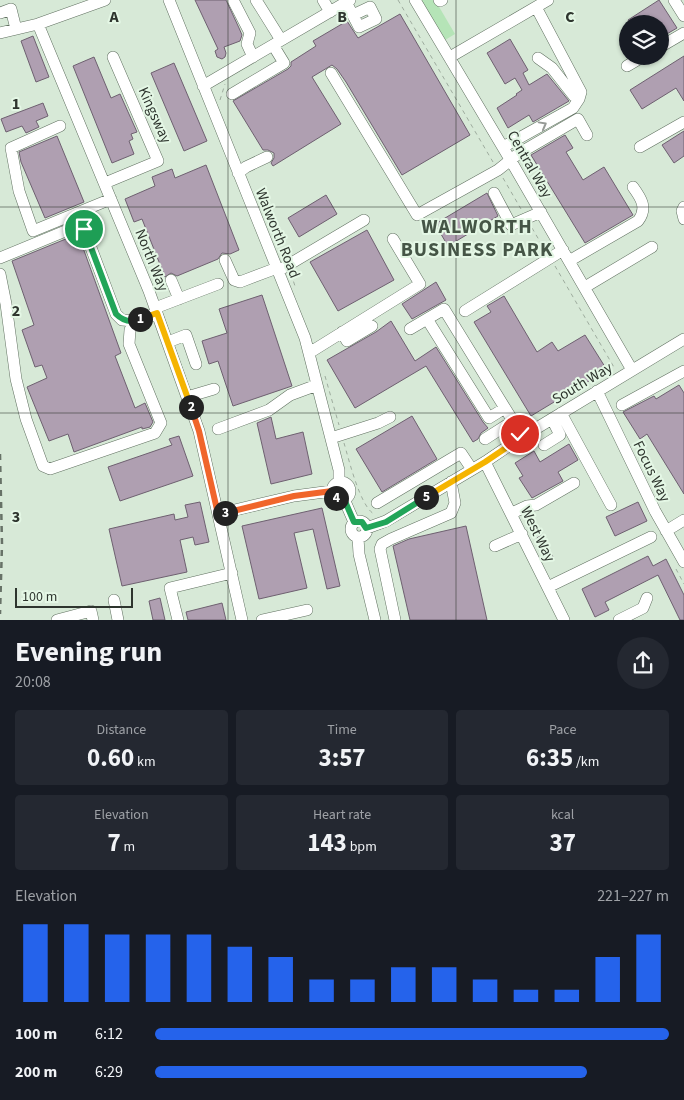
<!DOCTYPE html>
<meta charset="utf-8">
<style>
body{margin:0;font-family:"Source Sans 3",sans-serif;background:#242831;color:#f1f3f6;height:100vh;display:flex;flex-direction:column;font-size:19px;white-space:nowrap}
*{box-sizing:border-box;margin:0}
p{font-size:16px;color:#9ea1a6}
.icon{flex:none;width:28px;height:28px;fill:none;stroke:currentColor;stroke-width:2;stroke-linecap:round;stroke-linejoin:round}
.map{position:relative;height:620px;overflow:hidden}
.sheet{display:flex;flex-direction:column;background:#171b24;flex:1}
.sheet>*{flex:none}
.tools{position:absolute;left:619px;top:15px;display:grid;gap:10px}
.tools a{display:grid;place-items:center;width:50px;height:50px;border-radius:50%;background:#171b24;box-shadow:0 1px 4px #0004;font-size:25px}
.scale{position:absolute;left:15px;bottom:12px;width:118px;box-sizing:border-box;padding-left:5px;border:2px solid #2e352e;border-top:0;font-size:14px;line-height:18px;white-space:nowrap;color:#2e352e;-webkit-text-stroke:4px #e4f7e5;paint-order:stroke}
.pin{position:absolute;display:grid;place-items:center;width:42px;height:42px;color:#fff;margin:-21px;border:2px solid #fff;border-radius:50%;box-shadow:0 1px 5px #0007}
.km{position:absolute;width:25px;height:25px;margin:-12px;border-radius:50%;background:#222;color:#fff;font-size:14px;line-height:25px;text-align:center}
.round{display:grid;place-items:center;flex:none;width:52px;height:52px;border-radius:26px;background:#242831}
.head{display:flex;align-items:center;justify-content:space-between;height:85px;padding:0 15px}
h1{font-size:28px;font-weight:700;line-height:38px}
.figures{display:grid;grid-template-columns:repeat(3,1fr);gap:8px;height:85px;padding:5px 15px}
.figures div{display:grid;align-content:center;border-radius:5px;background:#242831;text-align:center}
.figures b{font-size:25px;font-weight:700}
.figures small{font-size:14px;font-weight:400}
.figures p{font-size:14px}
.chart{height:140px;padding:10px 15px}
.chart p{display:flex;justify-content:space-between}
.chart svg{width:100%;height:90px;margin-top:5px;stroke:#2563eb;stroke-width:6}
ul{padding:0 15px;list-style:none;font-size:16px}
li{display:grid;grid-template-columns:80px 60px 1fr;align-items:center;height:38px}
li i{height:12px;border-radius:6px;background:#2563eb}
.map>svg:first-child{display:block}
</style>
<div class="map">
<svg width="684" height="620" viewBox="0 0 684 620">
<rect width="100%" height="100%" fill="#d7e9d7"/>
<path fill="#b5e4b7" d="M 420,0 L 435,0 L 455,34 L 445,40 Z"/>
<path fill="#af9fb1" stroke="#6e6070" d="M 195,0 L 226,0 L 239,28 L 242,35 L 240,41 L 224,47 L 226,53 L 225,57 L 222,59 L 217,57 L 215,51 L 218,49 Z
M 659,0 L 677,28 L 660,38 L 660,24 L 630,24 L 628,20 Z
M 400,14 L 470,135 L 402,175 L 346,82 L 337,69 L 332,65 L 312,77 L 341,124 L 273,166 L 271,163 L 274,158 L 274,153 L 268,150 L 263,150 L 233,101 L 288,69 L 291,66 L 291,62 L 316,46 L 313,41 L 347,21 L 358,38 Z
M 33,36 L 49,77 L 36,82 L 21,41 Z
M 510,39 L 528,70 L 523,73 L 529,85 L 547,74 L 569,101 L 533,122 L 529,115 L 508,128 L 497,108 L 517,95 L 516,94 L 522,90 L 515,78 L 505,84 L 487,53 Z
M 684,56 L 684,101 L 676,88 L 642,109 L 630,90 Z
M 94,57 L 111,98 L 120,94 L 137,132 L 131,134 L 133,139 L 129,141 L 134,154 L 112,163 L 73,66 Z
M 174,63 L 207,141 L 184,151 L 151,73 Z
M 43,103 L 48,116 L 36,121 L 39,127 L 26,133 L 22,126 L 6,132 L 1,119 Z
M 684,131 L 684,156 L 674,163 L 662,145 Z
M 565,135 L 573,148 L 566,152 L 583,180 L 604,167 L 633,215 L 585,243 L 531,155 Z
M 57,136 L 84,202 L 45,218 L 21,162 L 19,152 Z
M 206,165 L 239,250 L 230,254 L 222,253 L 218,259 L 177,276 L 171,273 L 165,277 L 142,219 L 134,222 L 125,199 L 155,186 L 152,177 L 172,169 L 175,178 Z
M 487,193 L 498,216 L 448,246 L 435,224 Z
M 326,195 L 337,214 L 299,237 L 288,218 Z
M 367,230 L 394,280 L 338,311 L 310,262 Z
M 78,234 L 121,353 L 115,356 L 135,408 L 145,403 L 153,422 L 150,427 L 142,429 L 142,427 L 74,452 L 68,434 L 49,441 L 27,387 L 47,378 L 42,365 L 35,367 L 22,330 L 34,325 L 12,261 Z
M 436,282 L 446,300 L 412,319 L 402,304 Z
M 262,295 L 292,386 L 233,406 L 218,361 L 209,364 L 202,341 L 227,333 L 219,309 Z
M 504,296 L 537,352 L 552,342 L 558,351 L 585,335 L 607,370 L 531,416 L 474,322 L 491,312 L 487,306 Z
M 391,321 L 415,361 L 436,347 L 483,422 L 488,428 L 481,433 L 478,439 L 473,442 L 426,366 L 355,408 L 327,360 L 376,332 Z
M 679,385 L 684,393 L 684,494 L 647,434 L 640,439 L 623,412 L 654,396 L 656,399 Z
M 412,416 L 437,459 L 382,492 L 356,449 Z
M 271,417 L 276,439 L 303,432 L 312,474 L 271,484 L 257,423 Z
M 179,436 L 193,476 L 120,501 L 108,467 L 172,445 L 169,439 Z
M 569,444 L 578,460 L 558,472 L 563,481 L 532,498 L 519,478 L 523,476 L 515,463 L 534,451 L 540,462 Z
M 200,502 L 209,542 L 195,545 L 193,537 L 180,540 L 187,572 L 122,586 L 109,529 L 174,514 L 175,520 L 188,517 L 185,505 Z
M 638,502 L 647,521 L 615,536 L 606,517 Z
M 322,508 L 340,586 L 327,589 L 313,529 L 294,533 L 307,588 L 259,599 L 242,526 Z
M 466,526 L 487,620 L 410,620 L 393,546 L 409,539 Z
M 542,535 L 554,559 L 549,561 L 537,538 Z
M 648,556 L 653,566 L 666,559 L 684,595 L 684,620 L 680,620 L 658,575 L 605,602 L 609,610 L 595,617 L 582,589 Z
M 160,598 L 165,620 L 153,620 L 149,601 Z
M 222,603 L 226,620 L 188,620 L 186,612 Z"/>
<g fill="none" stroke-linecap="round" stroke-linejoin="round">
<defs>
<path id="minor" d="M 169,0 L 305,338 L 339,470 L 339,482
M 233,0 L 250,33 L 247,44 L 253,57
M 256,0 L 281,40
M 323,0 L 330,12
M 415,0 L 511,161 L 632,370
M 439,0 L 440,1 L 442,0
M 674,0 L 684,16
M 346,2 L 359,27 L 376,19 L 370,7 L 353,15
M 0,13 L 11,9 L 16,29
M 38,24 L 149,291 L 199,431 L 242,620
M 0,33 L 38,24 L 105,0
M 660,47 L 684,33
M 450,57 L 548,0
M 538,58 L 552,68 L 574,96 L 579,99
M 627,66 L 644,56
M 331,73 L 417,215 L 498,170 L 518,154 L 578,119 L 587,135
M 203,86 L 350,0
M 232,94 L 284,63 L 273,45
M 60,126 L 11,148 L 19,191 L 33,231 L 111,199
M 503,147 L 573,108 L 579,99 L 581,92 L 536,7
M 640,147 L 684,122
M 238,173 L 246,167 L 267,157
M 105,183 L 158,161 L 113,57
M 494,193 L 511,225 L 541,212
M 684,207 L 682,211 L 684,219
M 0,258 L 75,227 L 80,227 L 84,229 L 116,314 L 122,320 L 135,321
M 225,260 L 234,280 L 240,282 L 277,268
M 569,261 L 638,221 C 648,208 641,198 633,187
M 278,271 L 364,220
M 0,274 L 6,304 L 16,379 L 26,419 L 43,466 L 50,469 L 155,433 L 161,423 L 129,344 L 130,330 L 135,321 L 157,313
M 171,280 L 179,299
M 585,287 L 652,247
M 155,308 L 218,284
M 465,311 L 563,250
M 427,319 L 489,418 L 505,408
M 410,329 L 444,309 L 513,421
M 342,332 L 347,341 L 372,326
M 168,342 L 186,335 L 196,364
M 309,353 L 420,284 L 393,239
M 597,391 L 655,511 L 684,562
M 187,397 L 214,389
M 622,405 L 684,371
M 561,413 L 611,505
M 218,429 L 269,410 L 290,395 L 317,385
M 331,438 L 378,423 L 390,417
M 485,439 L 513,421 L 516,427
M 544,445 L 560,435 L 552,419
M 485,462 L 564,620
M332 491a9 9 0 1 1 18 0a9 9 0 1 1-18 0Z
M 344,499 L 354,522
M 377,503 L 461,453 L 469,465
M 512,513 L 527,506 L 536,505 L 574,483
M 218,514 L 294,496 L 332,491
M351 529a8 8 0 1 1 16 0a8 8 0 1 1-16 0Z
M 367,528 L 386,521 L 485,462 L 522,437 L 684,339
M 666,531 L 684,520
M 358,537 L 359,554 L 375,620
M 495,546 L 522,534
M 548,587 L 651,537
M 114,600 L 118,620
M 57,620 L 91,611 L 93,620
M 178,620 L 170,588 L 232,573
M 262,620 L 307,610
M 395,620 L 380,549 L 382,544 L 391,539 L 451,513 L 455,503 L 451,482
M 619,620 L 643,608 L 647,598"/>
</defs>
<use href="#minor" stroke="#617161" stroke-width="12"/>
<path stroke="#9eac9e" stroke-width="1" stroke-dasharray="4 4" stroke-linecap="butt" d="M 398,0 L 493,162
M 220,100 L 225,84
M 503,178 L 521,209
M 257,191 L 284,256
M 532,228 L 545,250
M 555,266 L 615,369
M 291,274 L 296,289
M 325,376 L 339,425
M 344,443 C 349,460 360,506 374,514
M 676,569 L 684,584"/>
<use href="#minor" stroke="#fff" stroke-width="11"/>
<path stroke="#677267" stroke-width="2.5" stroke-dasharray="6 6" stroke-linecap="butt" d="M 0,454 L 2,544 L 0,614"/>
</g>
<defs><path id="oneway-chevron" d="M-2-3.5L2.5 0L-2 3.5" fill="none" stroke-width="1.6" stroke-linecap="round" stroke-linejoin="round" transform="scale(1.25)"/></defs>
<use stroke="#969a96" href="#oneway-chevron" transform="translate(543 125) rotate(-29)"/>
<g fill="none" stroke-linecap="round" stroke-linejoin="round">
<defs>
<path id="split-1" d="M 84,229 L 116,314 C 123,321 131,323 140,319"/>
<path id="split-2" d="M 140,319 L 157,313 L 191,407"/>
<path id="split-3" d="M 191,407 L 199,431 L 218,514 L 225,513"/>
<path id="split-4" d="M 225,513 L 294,496 L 332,491 L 336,498"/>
<path id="split-5" d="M 336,498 L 344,499 L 354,522 L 362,522 L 366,528 L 386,522 L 426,497"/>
<path id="split-6" d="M 426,497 L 485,462 L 522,437 L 520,434"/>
</defs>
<use href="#split-1" stroke="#fff" stroke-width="10"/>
<use href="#split-2" stroke="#fff" stroke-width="10"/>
<use href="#split-3" stroke="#fff" stroke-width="10"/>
<use href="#split-4" stroke="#fff" stroke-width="10"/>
<use href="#split-5" stroke="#fff" stroke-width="10"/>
<use href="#split-6" stroke="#fff" stroke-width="10"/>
<use href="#split-1" stroke="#22a559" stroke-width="6"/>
<use href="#split-2" stroke="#f5b400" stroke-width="6"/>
<use href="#split-3" stroke="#f0652b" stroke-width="6"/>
<use href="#split-4" stroke="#f0652b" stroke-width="6"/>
<use href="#split-5" stroke="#22a559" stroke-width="6"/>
<use href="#split-6" stroke="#f5b400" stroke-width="6"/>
</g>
<path fill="none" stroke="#2e352e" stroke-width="1" stroke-opacity="0.55" d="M 228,0 L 228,620M 456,0 L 456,620M 0,207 L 684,207M 0,413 L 684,413"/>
<g text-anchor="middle" stroke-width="4" stroke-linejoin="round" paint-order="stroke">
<g font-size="15" fill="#2e352e" stroke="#e4f7e5">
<text transform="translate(155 115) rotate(66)" y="5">Kingsway</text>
<text transform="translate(530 164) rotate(60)" y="5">Central Way</text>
<text transform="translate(278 233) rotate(68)" y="5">Walworth Road</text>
<text transform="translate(152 260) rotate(68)" y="5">North Way</text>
<text transform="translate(582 383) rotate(-31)" y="5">South Way</text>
<text transform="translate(652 471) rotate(64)" y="5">Focus Way</text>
<text transform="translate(538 534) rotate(64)" y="5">West Way</text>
</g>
<g font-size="20" font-weight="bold" letter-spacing="1" fill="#455546" stroke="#e4f7e5">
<text x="477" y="233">WALWORTH<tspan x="477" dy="23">BUSINESS PARK</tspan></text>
</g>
</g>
<g font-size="16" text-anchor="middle" font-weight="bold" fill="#2e352e" stroke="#e4f7e5" stroke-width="4" stroke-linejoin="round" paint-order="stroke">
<text x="114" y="22">A</text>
<text x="342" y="22">B</text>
<text x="570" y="22">C</text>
<text x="16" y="109">1</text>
<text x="16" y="316">2</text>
<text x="16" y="522">3</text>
</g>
</svg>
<div class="tools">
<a><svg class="icon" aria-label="layers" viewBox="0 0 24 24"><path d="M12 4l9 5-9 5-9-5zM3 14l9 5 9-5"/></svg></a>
</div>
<div class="scale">100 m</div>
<div class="pin" style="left:84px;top:229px;background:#1e9e55"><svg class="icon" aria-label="arrive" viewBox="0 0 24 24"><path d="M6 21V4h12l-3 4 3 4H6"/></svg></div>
<div class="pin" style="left:520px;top:434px;background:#d93025"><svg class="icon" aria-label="check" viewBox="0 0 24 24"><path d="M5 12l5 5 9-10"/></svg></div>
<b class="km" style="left:140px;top:319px">1</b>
<b class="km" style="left:191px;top:407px">2</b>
<b class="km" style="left:225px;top:513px">3</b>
<b class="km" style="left:336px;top:498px">4</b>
<b class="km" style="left:426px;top:497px">5</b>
</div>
<section class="sheet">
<div class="head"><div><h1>Evening run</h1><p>20:08</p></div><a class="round"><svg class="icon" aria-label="share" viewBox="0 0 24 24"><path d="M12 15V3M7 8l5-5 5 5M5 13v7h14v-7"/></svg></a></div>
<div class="figures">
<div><p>Distance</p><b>0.60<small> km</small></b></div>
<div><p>Time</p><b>3:57</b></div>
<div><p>Pace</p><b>6:35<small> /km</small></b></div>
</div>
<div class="figures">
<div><p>Elevation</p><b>7<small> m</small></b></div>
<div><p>Heart rate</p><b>143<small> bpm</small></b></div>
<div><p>kcal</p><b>37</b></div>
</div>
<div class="chart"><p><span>Elevation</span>221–227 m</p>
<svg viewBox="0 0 160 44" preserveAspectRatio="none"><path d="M5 44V6M15 44V6M25 44V11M35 44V11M45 44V11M55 44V17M65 44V22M75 44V33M85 44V33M95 44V27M105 44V27M115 44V33M125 44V38M135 44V38M145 44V22M155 44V11"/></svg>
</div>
<ul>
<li><b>100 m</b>6:12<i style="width:100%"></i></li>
<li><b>200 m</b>6:29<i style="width:84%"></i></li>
</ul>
</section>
